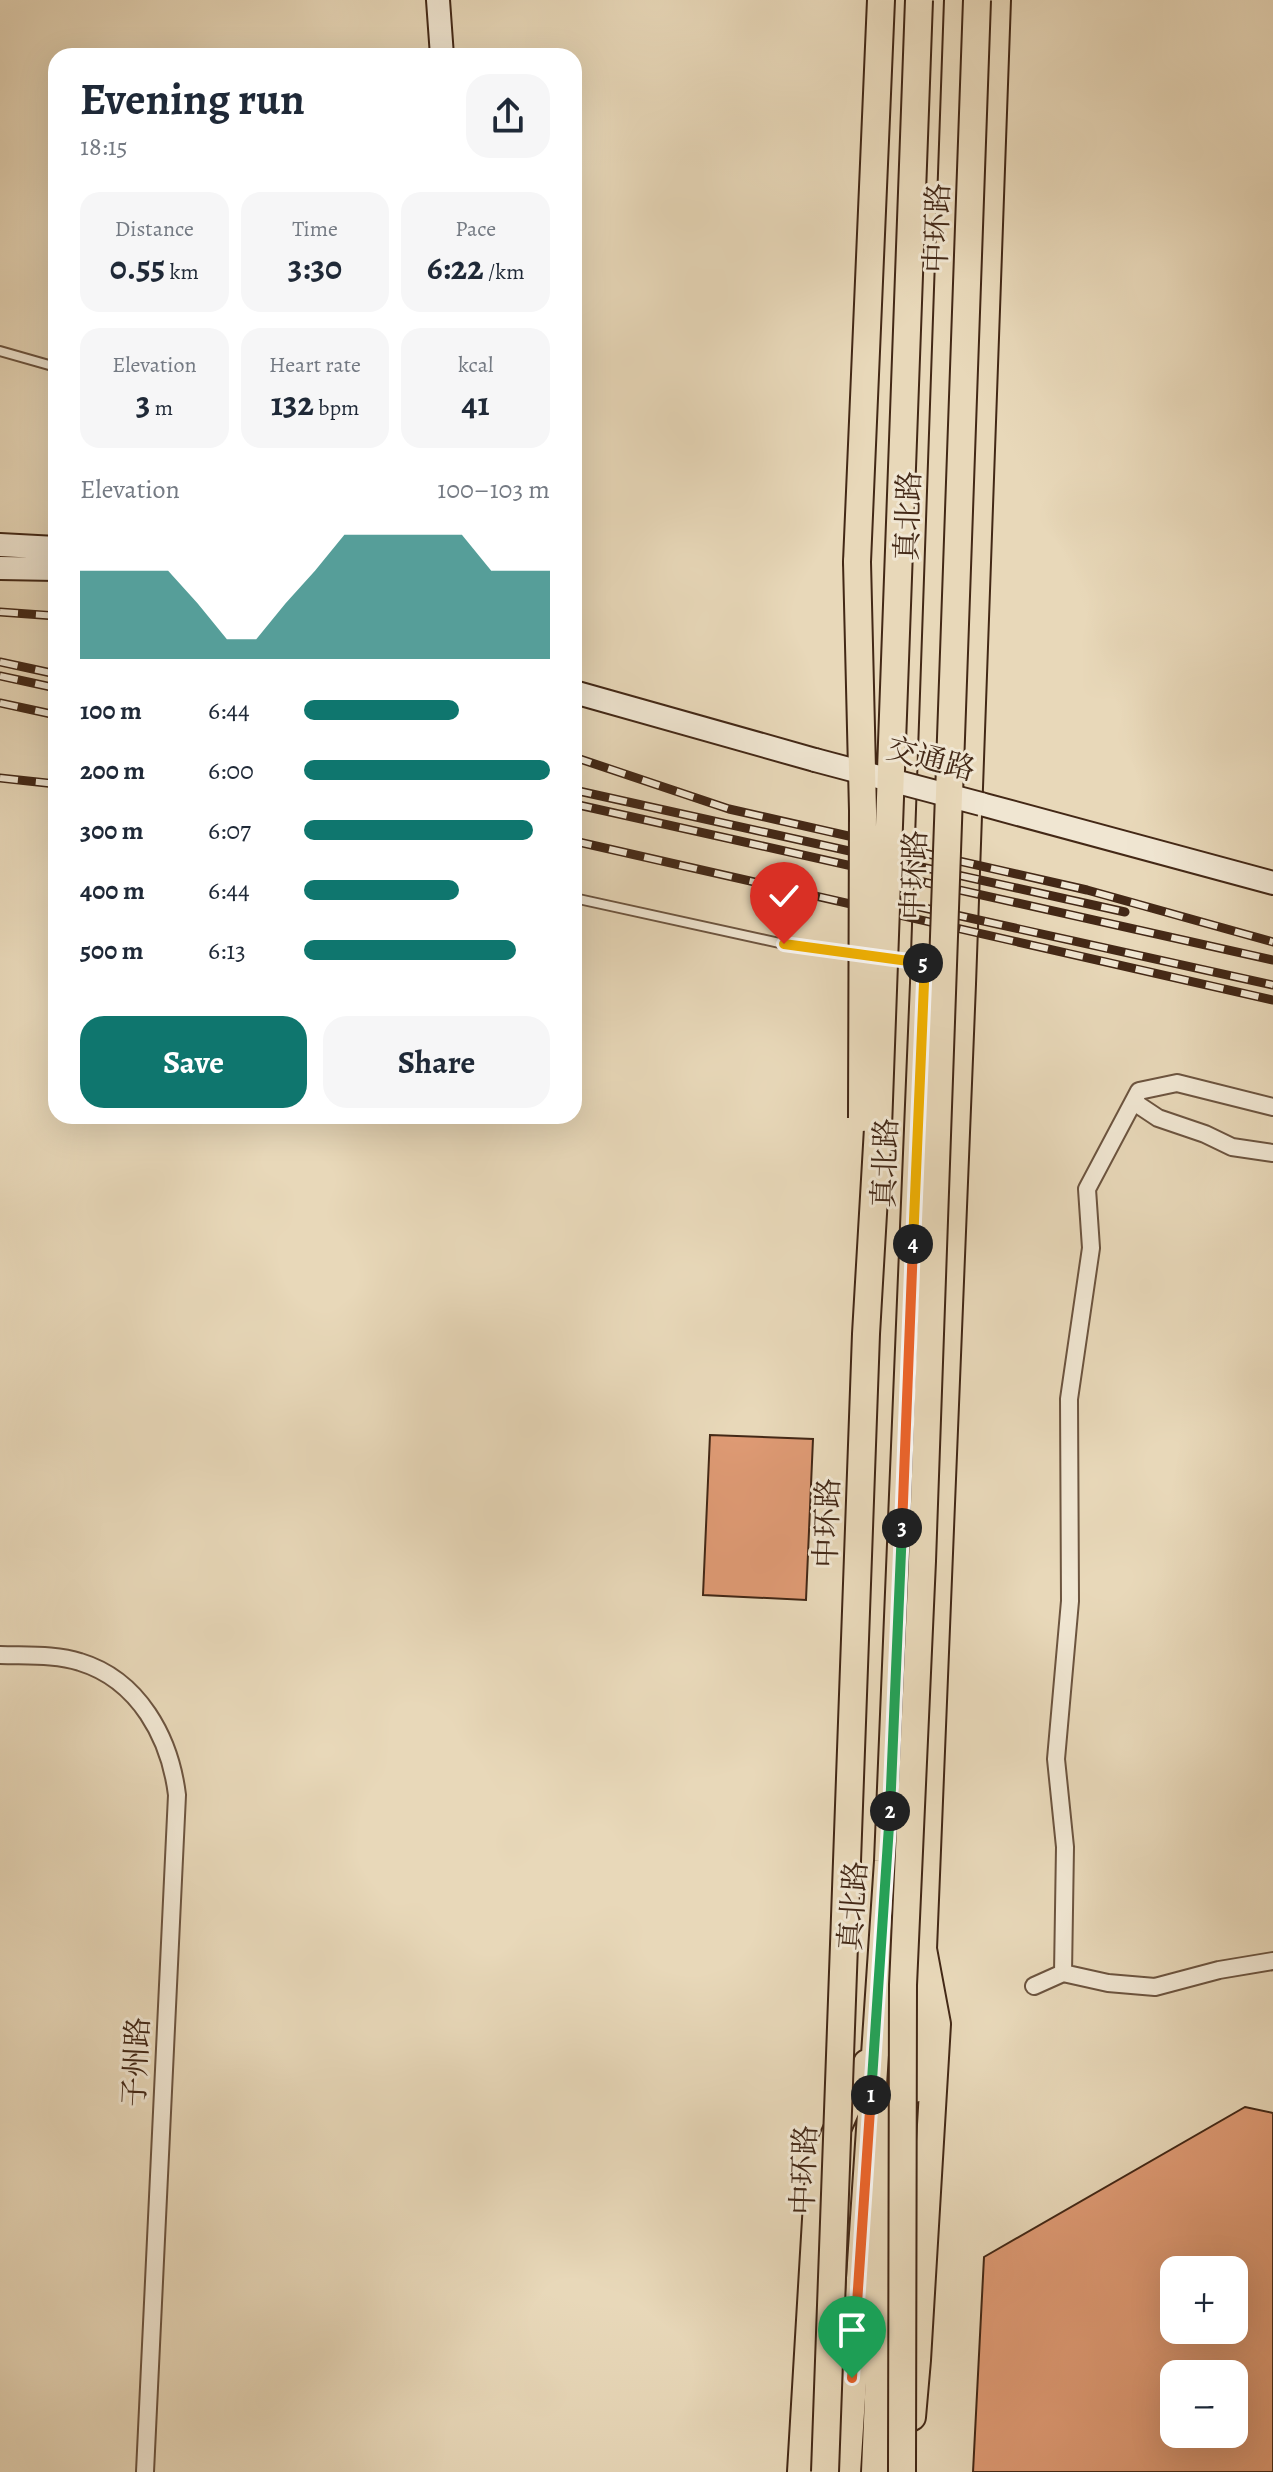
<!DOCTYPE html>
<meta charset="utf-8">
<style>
body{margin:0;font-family:Alegreya,"Noto Serif SC",serif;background:#f6f6f7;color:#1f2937;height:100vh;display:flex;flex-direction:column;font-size:30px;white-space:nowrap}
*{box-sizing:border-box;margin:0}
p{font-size:26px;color:#747a83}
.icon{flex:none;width:44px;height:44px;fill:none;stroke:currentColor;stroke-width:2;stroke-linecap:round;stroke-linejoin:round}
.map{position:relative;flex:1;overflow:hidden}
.sheet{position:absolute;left:48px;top:48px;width:534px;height:1076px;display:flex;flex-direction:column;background:#fff;border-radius:24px;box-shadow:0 8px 32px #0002}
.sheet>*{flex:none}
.buttons{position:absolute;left:1160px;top:2256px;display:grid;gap:16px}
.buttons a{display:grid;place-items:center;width:88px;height:88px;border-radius:16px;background:#fff;box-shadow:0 8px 32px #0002;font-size:40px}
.pin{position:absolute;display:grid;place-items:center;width:68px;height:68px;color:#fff;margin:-82px -34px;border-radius:50% 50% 50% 0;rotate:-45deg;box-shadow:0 0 8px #0007}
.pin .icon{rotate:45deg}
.km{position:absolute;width:40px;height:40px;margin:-20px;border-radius:50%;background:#222;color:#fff;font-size:22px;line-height:40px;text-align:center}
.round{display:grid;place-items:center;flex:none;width:84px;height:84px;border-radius:24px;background:#f6f6f7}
.head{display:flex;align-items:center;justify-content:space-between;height:136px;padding:0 32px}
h1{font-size:44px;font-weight:600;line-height:60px}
.stats{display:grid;grid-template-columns:repeat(3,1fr);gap:12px;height:136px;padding:8px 32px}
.stats div{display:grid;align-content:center;border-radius:20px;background:#f6f6f7;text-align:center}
.stats b{font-size:34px;font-weight:600}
.stats small{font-size:22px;font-weight:400}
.stats p{font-size:22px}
.chart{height:224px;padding:16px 32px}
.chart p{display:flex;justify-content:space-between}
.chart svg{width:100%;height:144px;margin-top:8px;fill:#0f766e;opacity:.7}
.button{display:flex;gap:16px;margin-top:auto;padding:16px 32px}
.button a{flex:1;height:92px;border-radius:24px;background:#0f766e;color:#fff;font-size:32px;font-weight:600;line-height:92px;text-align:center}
.button a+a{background:#f6f6f7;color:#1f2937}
ul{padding:0 32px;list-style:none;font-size:26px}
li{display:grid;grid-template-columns:128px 96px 1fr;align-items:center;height:60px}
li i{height:20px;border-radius:10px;background:#0f766e}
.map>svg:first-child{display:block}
</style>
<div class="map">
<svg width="1273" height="2472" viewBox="0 0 1273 2472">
<rect width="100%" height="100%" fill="#e8d8b9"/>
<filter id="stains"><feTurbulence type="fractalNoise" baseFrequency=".0025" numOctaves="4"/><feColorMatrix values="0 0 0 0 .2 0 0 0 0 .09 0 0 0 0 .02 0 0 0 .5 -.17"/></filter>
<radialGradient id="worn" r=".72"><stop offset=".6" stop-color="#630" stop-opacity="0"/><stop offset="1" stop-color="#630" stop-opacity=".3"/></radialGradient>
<path fill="#de9a74" stroke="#432816" stroke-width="2" fill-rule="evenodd" d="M 710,1435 L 813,1439 L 806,1600 L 703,1595 Z
M 1245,2107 L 1273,2113 L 1273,2472 L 973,2472 L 984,2257 ZM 1174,2270 L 1234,2270 L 1234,2330 L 1174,2330 ZM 1174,2374 L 1234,2374 L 1234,2434 L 1174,2434 Z"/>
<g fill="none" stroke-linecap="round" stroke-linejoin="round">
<defs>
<path id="service" d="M 0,351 L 56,367
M 574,898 L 784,944 L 861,954
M 890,958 L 920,962"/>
<path id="minor" d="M 1134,1102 L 1158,1118 L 1205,1134 L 1232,1147 L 1273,1153
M 1273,1107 L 1177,1083 L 1139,1091 L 1087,1189 L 1091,1248 L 1069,1399 L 1070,1601 L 1056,1759 L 1065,1847 L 1063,1973 L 1108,1983 L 1155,1987 L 1219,1970 L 1273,1961
M 0,1655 C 26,1656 56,1654 80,1662 C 139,1680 170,1738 177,1795 L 145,2472
M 1034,1986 L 1063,1973"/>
<path id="secondary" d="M 438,0 L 442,56
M 0,545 L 56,548
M 0,568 L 56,569
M 574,692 L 815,760
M 981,804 L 1273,883"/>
<path id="primary" d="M 914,2089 L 920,1985
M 912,2417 L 917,2360 L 937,2024 L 923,1949 L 962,984 L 997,0
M 801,2472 L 819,2169 L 867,2063
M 847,2472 L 888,1861 L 924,983 L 958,0"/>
<path id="trunk" d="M 857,562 L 881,0
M 875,2472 L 887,2171 L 893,2108"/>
</defs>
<use href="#service" stroke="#6c543f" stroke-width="12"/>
<use href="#minor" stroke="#6c543f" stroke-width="20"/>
<use href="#secondary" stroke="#432816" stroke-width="26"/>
<use href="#primary" stroke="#432816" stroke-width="30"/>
<use href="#trunk" stroke="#432816" stroke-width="30"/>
<use href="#service" stroke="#f0e6d2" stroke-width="8"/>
<use href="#minor" stroke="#f0e6d2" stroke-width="16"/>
<use href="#secondary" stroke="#f0e6d2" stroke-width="22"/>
<use href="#primary" stroke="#e8d8b9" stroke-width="26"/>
<use href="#trunk" stroke="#e8d8b9" stroke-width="26"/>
<defs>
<path id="rail" d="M 0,612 L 56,616
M 0,662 L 56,674
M 0,676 L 56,688
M 0,703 L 56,715
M 574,757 L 729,809 L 1087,890 L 1273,942
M 0,778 L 56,784
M 574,790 L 1125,912
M 574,804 L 1273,960
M 574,841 L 1273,1000
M 879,898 L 1273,985"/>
</defs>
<use href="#rail" stroke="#432816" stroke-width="9"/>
<use href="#rail" stroke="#f0e6d2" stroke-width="6" stroke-dasharray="18" stroke-linecap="butt"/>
<defs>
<path id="secondary-bridge" d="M 815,760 L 981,804"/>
<path id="trunk-bridge" d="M 857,562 L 863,811 L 862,1118
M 825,2472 L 866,1334 L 878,1128 L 919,0
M 902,2472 L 903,1985 L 922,1561 L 977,0"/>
</defs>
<use href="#secondary-bridge" stroke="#432816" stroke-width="26" stroke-linecap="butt"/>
<use href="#trunk-bridge" stroke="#432816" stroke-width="30" stroke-linecap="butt"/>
<use href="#secondary-bridge" stroke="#f0e6d2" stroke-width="22"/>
<use href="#trunk-bridge" stroke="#e8d8b9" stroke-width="26"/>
</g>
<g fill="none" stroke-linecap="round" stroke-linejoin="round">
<defs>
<path id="split-1" d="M 852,2378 L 871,2095"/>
<path id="split-2" d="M 871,2095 L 890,1811"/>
<path id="split-3" d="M 890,1811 L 902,1528"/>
<path id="split-4" d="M 902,1528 L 913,1244"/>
<path id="split-5" d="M 913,1244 L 924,983 L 923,963"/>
<path id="split-6" d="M 784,944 L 923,963"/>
</defs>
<use href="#split-1" stroke="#fff" stroke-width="16"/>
<use href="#split-2" stroke="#fff" stroke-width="16"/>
<use href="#split-3" stroke="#fff" stroke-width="16"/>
<use href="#split-4" stroke="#fff" stroke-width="16"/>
<use href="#split-5" stroke="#fff" stroke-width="16"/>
<use href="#split-6" stroke="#fff" stroke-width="16"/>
<use href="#split-1" stroke="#f0652b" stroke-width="10"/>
<use href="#split-2" stroke="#22a559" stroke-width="10"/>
<use href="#split-3" stroke="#22a559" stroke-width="10"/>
<use href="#split-4" stroke="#f0652b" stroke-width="10"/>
<use href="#split-5" stroke="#f5b400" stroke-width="10"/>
<use href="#split-6" stroke="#f5b400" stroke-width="10"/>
</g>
<g text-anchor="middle" stroke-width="6" stroke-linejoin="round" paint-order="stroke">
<g font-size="30" fill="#432816" stroke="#f0e6d2">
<text transform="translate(937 228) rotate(-88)" y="10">中环路</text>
<text transform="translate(908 516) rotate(-88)" y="10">真北路</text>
<text transform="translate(931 759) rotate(15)" y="10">交通路</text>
<text transform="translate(914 875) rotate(-88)" y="10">中环路</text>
<text transform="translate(885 1163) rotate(-88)" y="10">真北路</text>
<text transform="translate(827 1523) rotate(-88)" y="10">中环路</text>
<text transform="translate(853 1906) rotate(-86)" y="10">真北路</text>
<text transform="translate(136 2062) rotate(-87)" y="10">子州路</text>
<text transform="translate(804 2170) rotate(-88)" y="10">中环路</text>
</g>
</g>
<rect width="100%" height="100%" filter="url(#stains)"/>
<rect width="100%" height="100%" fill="url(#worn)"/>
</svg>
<div class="buttons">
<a>+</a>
<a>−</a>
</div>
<div class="pin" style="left:852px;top:2378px;background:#1e9e55"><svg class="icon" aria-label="arrive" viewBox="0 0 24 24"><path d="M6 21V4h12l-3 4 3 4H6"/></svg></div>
<div class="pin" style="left:784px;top:944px;background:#d93025"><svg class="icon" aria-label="check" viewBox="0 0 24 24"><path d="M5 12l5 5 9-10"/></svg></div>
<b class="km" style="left:871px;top:2095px">1</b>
<b class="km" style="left:890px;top:1811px">2</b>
<b class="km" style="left:902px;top:1528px">3</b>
<b class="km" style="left:913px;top:1244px">4</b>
<b class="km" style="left:923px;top:963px">5</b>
<section class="sheet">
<div class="head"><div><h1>Evening run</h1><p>18:15</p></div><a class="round"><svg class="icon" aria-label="share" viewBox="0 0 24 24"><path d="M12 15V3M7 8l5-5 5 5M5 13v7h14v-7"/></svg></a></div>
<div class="stats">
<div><p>Distance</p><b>0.55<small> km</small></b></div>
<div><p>Time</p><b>3:30</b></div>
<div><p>Pace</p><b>6:22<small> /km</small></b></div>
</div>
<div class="stats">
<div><p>Elevation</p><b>3<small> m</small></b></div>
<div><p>Heart rate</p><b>132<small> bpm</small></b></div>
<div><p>kcal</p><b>41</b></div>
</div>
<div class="chart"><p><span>Elevation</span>100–103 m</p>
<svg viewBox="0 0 160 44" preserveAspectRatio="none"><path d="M0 44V17L10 17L20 17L30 17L40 27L50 38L60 38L70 27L80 17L90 6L100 6L110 6L120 6L130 6L140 17L150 17L160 17V44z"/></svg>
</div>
<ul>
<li><b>100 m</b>6:44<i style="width:63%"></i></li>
<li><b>200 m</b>6:00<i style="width:100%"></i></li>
<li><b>300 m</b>6:07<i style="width:93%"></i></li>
<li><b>400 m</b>6:44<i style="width:63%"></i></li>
<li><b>500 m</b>6:13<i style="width:86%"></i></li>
</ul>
<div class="button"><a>Save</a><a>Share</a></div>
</section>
</div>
